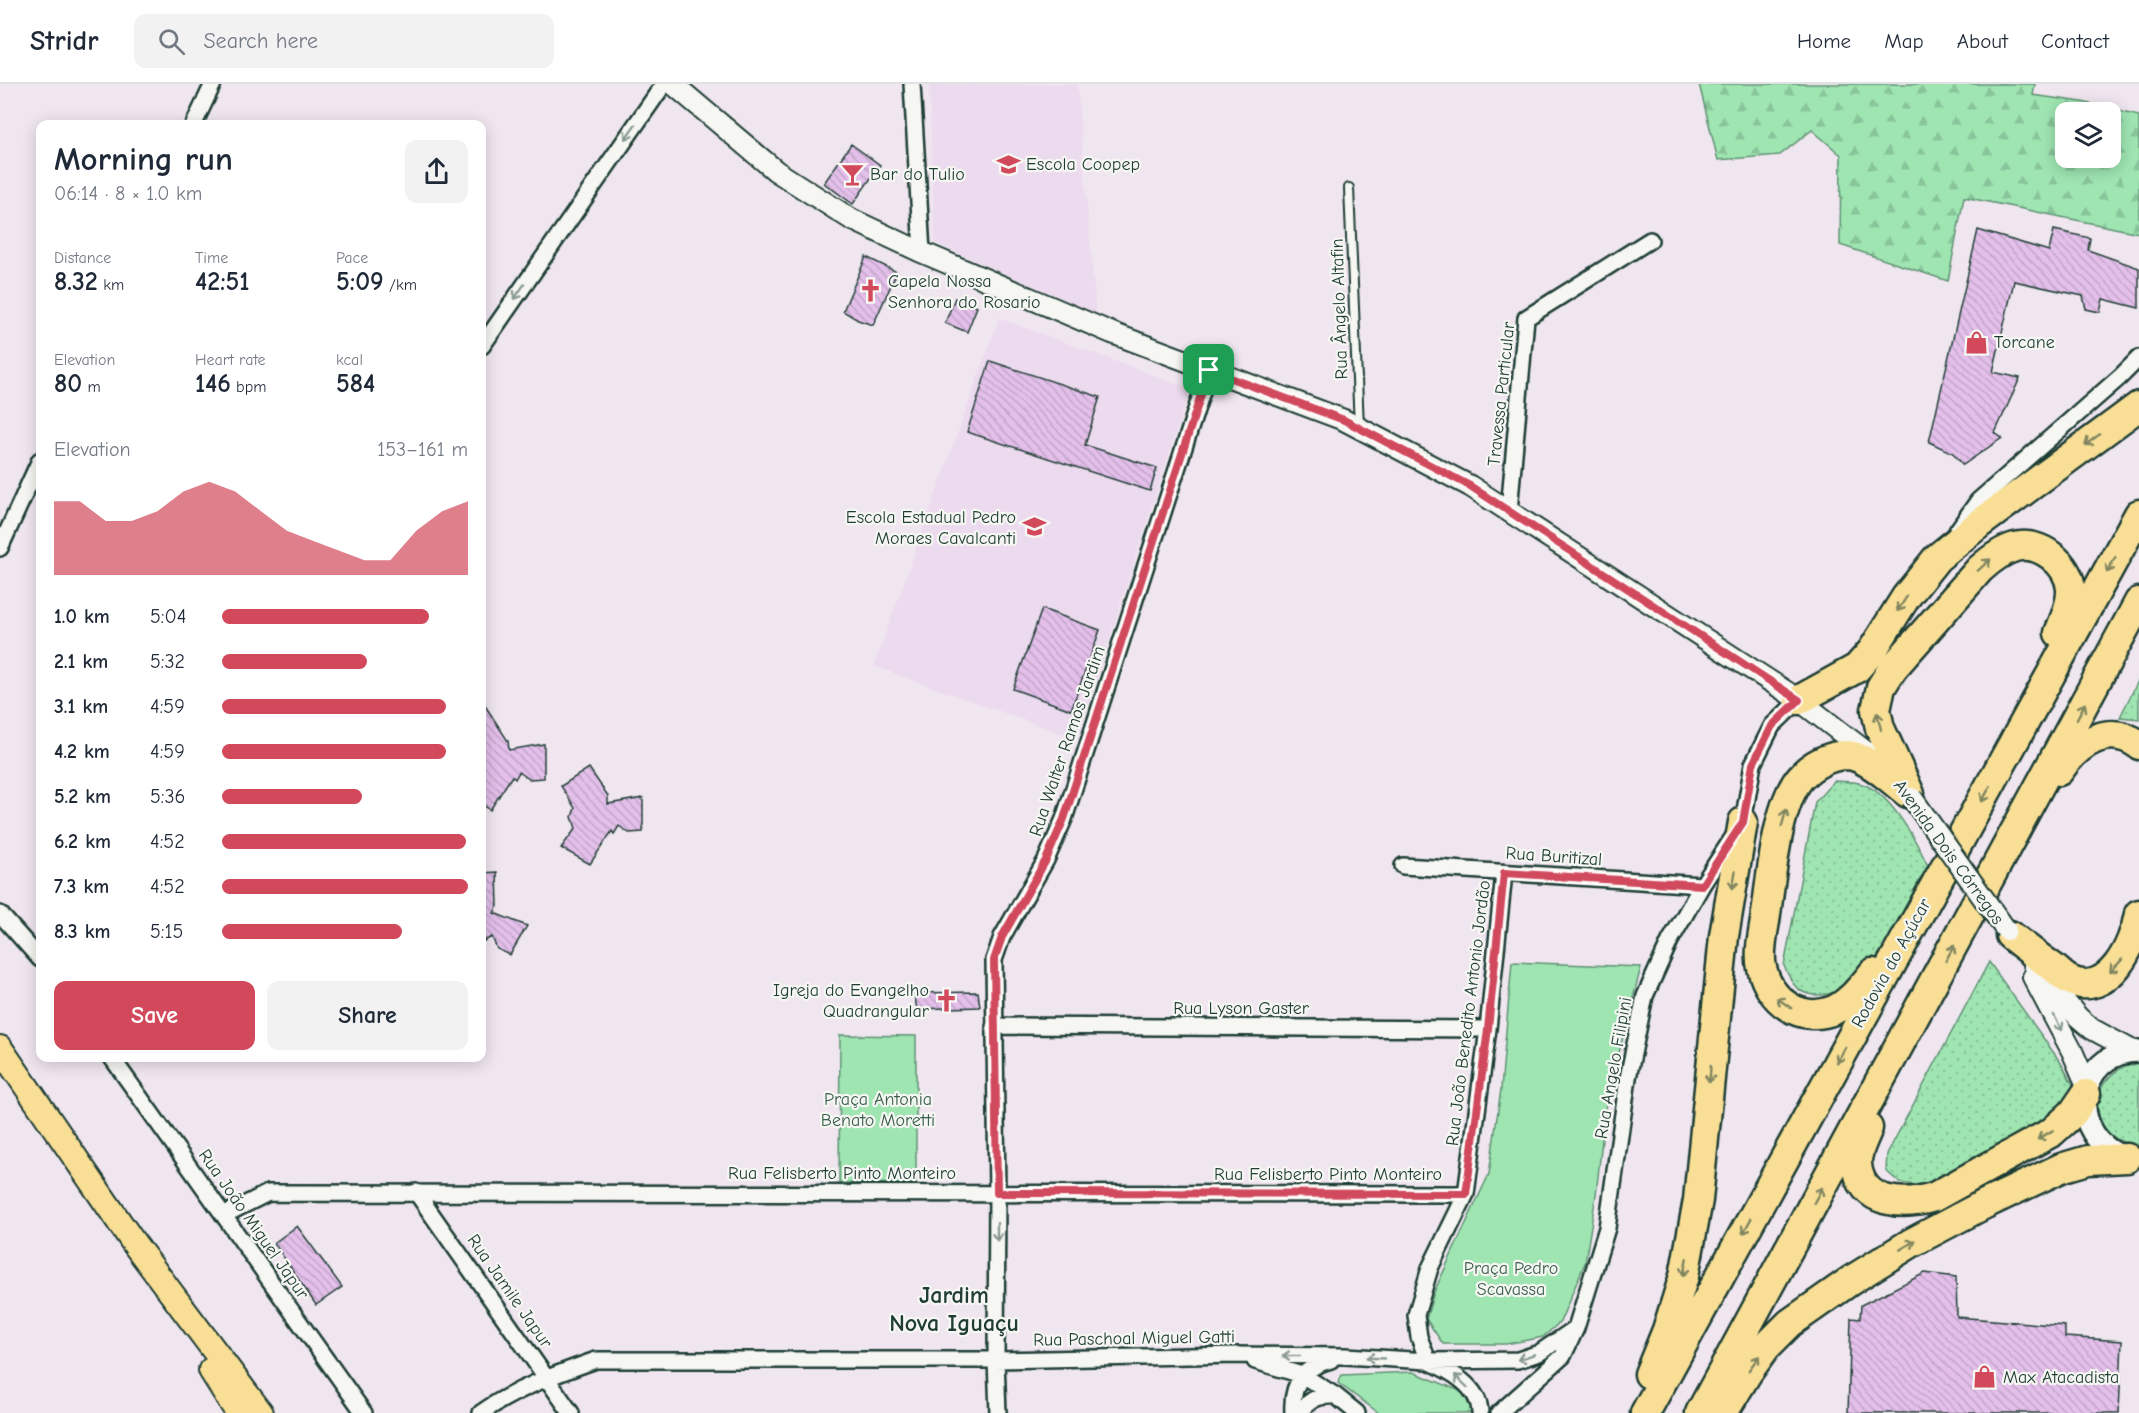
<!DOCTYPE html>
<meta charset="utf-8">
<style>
body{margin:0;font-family:"Comic Neue",sans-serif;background:#f2f2f3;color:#1f2937;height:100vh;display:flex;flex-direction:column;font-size:22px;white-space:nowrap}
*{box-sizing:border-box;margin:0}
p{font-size:20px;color:#747a83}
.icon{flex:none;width:33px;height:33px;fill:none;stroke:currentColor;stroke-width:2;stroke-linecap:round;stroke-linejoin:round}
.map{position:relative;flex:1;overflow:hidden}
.side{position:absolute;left:36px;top:36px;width:450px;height:942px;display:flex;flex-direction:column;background:#fff;border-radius:12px;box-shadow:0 3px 15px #0003}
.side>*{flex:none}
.controls{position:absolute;left:2055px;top:18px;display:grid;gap:12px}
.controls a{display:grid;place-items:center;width:66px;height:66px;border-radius:12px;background:#fff;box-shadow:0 3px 15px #0003;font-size:30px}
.pin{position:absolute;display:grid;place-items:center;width:51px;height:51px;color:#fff;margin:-26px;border-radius:12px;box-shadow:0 3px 9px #0006}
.round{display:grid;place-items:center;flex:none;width:63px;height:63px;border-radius:12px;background:#f2f2f3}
.summary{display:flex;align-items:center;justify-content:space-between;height:102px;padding:0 18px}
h1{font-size:33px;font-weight:700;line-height:45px}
.stats{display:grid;grid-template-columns:repeat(3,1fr);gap:9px;height:102px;padding:6px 18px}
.stats div{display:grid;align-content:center}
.stats b{font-size:26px;font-weight:700}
.stats small{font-size:16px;font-weight:400}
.stats p{font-size:16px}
.chart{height:168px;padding:12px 18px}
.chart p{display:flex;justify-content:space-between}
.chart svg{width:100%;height:108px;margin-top:6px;fill:#d1495b;opacity:.7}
.action{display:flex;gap:12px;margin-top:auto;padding:12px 18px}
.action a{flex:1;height:69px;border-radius:12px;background:#d1495b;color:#fff;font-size:24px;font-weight:700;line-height:69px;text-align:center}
.action a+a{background:#f2f2f3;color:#1f2937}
ul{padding:0 18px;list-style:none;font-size:20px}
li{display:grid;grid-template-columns:96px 72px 1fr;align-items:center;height:45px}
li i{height:15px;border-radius:8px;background:#d1495b}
header{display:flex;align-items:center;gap:36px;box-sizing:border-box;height:84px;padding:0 30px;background:#fff;border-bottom:2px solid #e0e1e3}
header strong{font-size:28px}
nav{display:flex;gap:33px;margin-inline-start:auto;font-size:21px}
.search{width:420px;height:54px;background:#f2f2f3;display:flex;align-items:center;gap:15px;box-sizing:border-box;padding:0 21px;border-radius:12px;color:#747a83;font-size:22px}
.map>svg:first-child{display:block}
</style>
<header>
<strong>Stridr</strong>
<div class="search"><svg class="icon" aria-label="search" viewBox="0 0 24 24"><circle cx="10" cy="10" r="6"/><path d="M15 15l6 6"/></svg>Search here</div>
<nav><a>Home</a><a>Map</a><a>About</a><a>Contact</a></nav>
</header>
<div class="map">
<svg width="2139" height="1329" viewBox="0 0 2139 1329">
<defs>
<pattern id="grass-dots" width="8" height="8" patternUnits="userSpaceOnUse" patternTransform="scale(1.5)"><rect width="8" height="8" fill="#9fe5b2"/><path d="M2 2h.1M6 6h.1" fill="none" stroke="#88c59a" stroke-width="1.8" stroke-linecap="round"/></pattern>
<pattern id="forest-firs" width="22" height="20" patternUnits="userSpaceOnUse" patternTransform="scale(1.5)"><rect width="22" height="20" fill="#9fe5b2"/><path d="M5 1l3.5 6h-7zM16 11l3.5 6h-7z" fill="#88c59a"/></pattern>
<pattern id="building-back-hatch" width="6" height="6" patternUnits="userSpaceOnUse" patternTransform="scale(1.5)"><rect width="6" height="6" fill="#e3bfea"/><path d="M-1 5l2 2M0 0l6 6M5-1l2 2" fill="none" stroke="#c2a5c9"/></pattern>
</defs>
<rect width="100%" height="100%" fill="#f0e6f0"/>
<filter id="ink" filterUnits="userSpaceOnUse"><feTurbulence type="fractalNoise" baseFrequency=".0167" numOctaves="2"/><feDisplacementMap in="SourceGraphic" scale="12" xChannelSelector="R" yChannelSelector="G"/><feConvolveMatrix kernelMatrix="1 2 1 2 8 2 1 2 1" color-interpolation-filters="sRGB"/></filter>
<g filter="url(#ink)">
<path fill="#ecdaee" d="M 929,0 L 1077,0 L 1096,229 L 935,159 Z
M 999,234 L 1190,305 L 1077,655 L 874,582 Z"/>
<path fill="url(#grass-dots)" stroke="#5f9173" stroke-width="1.5" d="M 2139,595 L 2139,635 L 2120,633 Z
M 1834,697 C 1843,698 1854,697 1862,700 C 1889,707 1917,758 1928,782 C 1906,822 1873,908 1820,911 C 1798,912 1792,900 1784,882 L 1815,718 Z
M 1989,878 L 2061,979 L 2074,1003 L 2067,1025 L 1941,1095 L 1916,1101 L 1900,1099 L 1886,1087 L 1887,1070 Z
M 2134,979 L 2139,979 L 2139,1061 C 2090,1060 2080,994 2134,979 Z"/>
<path fill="url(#forest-firs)" stroke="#5f9173" stroke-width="1.5" fill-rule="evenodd" d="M 1699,0 L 2035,0 L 2033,11 L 2082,18 L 2139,32 L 2139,149 L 1964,113 L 1948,197 L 1840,161 L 1841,71 L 1812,46 L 1780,71 L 1718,76 ZM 2066,28 L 2110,28 L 2110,74 L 2066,74 Z"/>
<path fill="#9fe5b2" stroke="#5f9173" stroke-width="1.5" d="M 1512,878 L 1641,883 L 1606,1019 L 1596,1111 L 1585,1179 L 1560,1238 L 1543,1253 L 1506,1260 L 1443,1260 L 1426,1235 L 1434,1208 L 1489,1090 L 1501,1005 Z
M 840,951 L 916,952 L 916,1100 L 839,1099 Z
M 1413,1288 L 1463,1308 L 1473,1329 L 1379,1329 L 1338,1299 L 1342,1291 Z"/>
<path fill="url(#building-back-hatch)" stroke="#1f3d34" stroke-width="1.5" d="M 851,60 L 880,81 L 853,120 L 824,99 Z
M 1978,146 L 2049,167 L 2054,146 L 2090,154 L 2088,166 L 2139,184 L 2139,224 L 2103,215 L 2100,228 L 2086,225 L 2083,212 L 2014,197 L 1993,288 L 2020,294 L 1995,349 L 2002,354 L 1963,381 L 1953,369 L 1929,358 Z
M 866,173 L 897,188 L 873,241 L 858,236 L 843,227 Z
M 955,214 L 977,223 L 967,248 L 945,239 Z
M 990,277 L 1100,313 L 1085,361 L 1157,384 L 1150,407 L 967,348 Z
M 1042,525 L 1100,546 L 1071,626 L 1013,605 Z
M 482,617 L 508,657 L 509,666 L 544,660 L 544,694 L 529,695 L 519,688 L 515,695 L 512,692 L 490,726 L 482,720 Z
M 589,684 L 608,712 L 608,720 L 643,714 L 643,748 L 629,749 L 619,742 L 614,750 L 612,747 L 590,780 L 561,764 L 576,744 L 572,733 L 575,724 L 561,702 Z
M 497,788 L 498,822 L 494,829 L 527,842 L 510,871 L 497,865 L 492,853 L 484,857 L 483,849 L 482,853 L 482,799 L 483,789 Z
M 978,908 L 980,923 L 917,925 L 914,909 Z
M 297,1142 L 342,1203 L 316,1221 L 274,1159 Z
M 1925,1189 L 1956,1193 L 1957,1233 L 2065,1242 L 2065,1253 L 2122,1257 L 2119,1329 L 1848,1329 L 1851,1234 L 1860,1235 L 1861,1221 Z"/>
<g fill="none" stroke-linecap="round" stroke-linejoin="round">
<defs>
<path id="service" d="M 1349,104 L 1359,343"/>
<path id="minor" d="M 912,0 L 922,168
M 194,40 L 213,0
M 482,262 L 664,0
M 1509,427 L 1526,234 L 1650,156
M 1957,447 L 1978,417 L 2120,293 L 2139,274
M 0,464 L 40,376
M 1403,782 L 1702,801
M 0,830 L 40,875
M 994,942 L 1488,945
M 112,974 L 364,1329
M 416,1108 L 571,1329
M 224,1131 L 268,1109 L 1466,1110
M 1255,1277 L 1302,1291 L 1336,1312 L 1357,1329
M 481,1329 C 515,1305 556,1290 596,1276 L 996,1276 L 1237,1271 L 1345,1272 L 1428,1277 L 1518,1276 L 1539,1269 L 1576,1244
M 998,1329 L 996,1276 L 997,1109 L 994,876 L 1002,853 L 1046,776 L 1064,735 L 1209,286
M 1293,1329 C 1291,1300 1303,1283 1331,1276
M 1298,1329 C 1311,1315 1317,1311 1336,1312
M 1480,1329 C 1480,1302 1448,1286 1428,1277 L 1419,1253 L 1416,1231 L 1430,1184 L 1466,1110 L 1488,945 L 1504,789
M 1499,1329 L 1563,1272 L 1576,1244 L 1607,1144 L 1628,994 L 1645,912 L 1670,857 L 1702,801 L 1743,738 L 1753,680 L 1772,642 L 1799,616"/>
<path id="tertiary" d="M 673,0 L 776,87 L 851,135 L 919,167 L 1112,249 L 1344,336 L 1470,402 L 1799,616 L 1874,674
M 2034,881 L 2078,933 L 2092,945 L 2133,967
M 2033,893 L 2072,967 L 2088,1004"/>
<path id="secondary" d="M 2126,1074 C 2064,1053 2075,967 2139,967"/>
<path id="primary" d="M 0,964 L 133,1158 L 261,1329
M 211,1286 L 238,1329"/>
<path id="motorway" d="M 1799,616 L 1857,584 L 1872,567 L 1906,513 L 1937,474 L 1979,440 L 2139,322
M 2059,687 C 2078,659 2109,638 2139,661
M 1910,710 L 1880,644 L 1876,626 L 1881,603 L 1893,584 L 1980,485 C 1990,476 2001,467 2015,463 C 2040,456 2069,480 2071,505 C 2072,520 2064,536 2059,549
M 2010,851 C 2024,862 2037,872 2051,882 C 2057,886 2063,893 2069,896 C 2109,916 2134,860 2139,830
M 1873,889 C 1862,903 1850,918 1834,926 C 1800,940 1769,916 1762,884 C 1758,867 1764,847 1766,830 C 1771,795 1777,721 1800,694 C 1811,681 1830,671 1847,671 C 1867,672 1892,697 1908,709
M 1868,1044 C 1864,1055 1856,1068 1857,1080 C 1860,1121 1904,1122 1934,1113 L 2052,1048 L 2073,1029 L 2086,1010
M 1649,1290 L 1667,1246 L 1684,1192 L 1698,1116 L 1724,852 L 1743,738
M 1645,1329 L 2139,430
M 1700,1329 L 2139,518
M 1723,1329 L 1748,1288 L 1766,1263 L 1790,1239 L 1850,1197 L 1911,1159 L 1985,1120 L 2061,1084 L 2088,1076 L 2127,1074"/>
</defs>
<use href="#service" stroke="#1f3d34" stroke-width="12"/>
<use href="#minor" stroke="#1f3d34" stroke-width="20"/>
<use href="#tertiary" stroke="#1f3d34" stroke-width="24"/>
<use href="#secondary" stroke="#1f3d34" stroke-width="26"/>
<use href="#primary" stroke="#1f3d34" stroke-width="28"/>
<use href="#motorway" stroke="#1f3d34" stroke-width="33"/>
<use href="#service" stroke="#f6f6f2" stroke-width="8"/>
<use href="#minor" stroke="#f6f6f2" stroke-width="15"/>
<use href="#tertiary" stroke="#f6f6f2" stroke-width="20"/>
<use href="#secondary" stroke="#f6f6f2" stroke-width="21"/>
<use href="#primary" stroke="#f9df96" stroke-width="24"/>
<use href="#motorway" stroke="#f9df96" stroke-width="28"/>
<defs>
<path id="tertiary-bridge" d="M 1912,714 L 2006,846"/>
</defs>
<use href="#tertiary-bridge" stroke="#1f3d34" stroke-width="24" stroke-linecap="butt"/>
<use href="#tertiary-bridge" stroke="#f6f6f2" stroke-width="20"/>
</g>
<defs><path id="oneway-shaft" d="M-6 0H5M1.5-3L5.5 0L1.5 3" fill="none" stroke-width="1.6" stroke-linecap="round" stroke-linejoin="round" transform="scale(1.5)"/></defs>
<g stroke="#8a9a93">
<use href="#oneway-shaft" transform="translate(630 48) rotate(125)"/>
<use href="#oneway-shaft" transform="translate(519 208) rotate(125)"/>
<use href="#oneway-shaft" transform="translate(2058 939) rotate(62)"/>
<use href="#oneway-shaft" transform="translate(997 1148) rotate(90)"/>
<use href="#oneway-shaft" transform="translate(1291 1272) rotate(-180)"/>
<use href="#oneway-shaft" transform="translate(1526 1273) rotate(162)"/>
<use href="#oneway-shaft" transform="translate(1375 1274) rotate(-177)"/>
<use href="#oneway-shaft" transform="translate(1461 1297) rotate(-136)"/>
</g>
<g stroke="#818660">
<use href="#oneway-shaft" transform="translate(2092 356) rotate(143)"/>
<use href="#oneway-shaft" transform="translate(1984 481) rotate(-42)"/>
<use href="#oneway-shaft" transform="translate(2111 481) rotate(119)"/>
<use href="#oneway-shaft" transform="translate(1902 520) rotate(123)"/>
<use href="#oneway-shaft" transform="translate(2081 627) rotate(-62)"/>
<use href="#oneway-shaft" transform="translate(1879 637) rotate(-103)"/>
<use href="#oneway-shaft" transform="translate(1986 710) rotate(119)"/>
<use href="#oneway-shaft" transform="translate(1784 734) rotate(-75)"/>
<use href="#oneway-shaft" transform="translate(1734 796) rotate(99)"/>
<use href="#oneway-shaft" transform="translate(1950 869) rotate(-61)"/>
<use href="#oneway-shaft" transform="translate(2116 882) rotate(133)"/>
<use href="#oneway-shaft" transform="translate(1784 919) rotate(-145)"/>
<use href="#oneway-shaft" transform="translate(1841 971) rotate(119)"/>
<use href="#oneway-shaft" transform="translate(1710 990) rotate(95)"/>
<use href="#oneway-shaft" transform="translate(2045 1051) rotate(149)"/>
<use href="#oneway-shaft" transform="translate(1818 1111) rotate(-62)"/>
<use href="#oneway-shaft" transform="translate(1747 1142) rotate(119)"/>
<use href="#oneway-shaft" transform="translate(1908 1161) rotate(-31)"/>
<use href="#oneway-shaft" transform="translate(1685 1183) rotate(101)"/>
<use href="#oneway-shaft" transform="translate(1754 1279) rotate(-54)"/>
</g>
</g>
<g fill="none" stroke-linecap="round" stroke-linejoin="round" filter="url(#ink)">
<defs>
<path id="route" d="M 1209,286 L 1344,336 L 1470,402 L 1799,616 L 1772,642 L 1753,680 L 1743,738 L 1702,801 L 1504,789 L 1488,945 L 1466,1110 L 997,1109 L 994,876 L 1002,853 L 1046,776 L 1064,735 Z"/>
</defs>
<use href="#route" stroke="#fff" stroke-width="12"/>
<use href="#route" stroke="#d1495b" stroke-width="8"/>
</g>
<defs>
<symbol id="school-bare" viewBox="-9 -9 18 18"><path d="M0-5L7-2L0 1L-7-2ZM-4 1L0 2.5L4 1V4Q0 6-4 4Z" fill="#d1495b" stroke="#f6f6f2" stroke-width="2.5" paint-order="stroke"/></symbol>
<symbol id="bar-bare" viewBox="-9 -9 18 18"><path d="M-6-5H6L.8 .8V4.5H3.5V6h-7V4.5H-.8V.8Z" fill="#d1495b" stroke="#f6f6f2" stroke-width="2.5" paint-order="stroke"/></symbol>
<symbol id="church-bare" viewBox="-9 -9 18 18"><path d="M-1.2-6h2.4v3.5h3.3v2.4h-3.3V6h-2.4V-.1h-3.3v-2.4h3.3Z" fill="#d1495b" stroke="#f6f6f2" stroke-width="2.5" paint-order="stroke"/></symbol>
<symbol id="shop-bare" viewBox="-9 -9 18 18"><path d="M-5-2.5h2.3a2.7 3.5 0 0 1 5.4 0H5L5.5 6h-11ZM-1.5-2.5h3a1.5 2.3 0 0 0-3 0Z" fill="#d1495b" stroke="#f6f6f2" stroke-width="2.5" paint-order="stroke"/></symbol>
</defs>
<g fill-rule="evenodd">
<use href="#school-bare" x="992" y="64" width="33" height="33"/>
<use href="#bar-bare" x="836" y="74" width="33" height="33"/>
<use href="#church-bare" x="854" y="190" width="33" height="33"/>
<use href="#shop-bare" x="1960" y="242" width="33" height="33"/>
<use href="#school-bare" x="1018" y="426" width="33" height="33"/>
<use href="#church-bare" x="930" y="900" width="33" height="33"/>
<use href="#shop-bare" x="1968" y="1276" width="33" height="33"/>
</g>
<g text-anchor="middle" stroke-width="4.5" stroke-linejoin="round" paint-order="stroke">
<g font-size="18" fill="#1f3d34" stroke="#f6f6f2" text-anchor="start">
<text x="1026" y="86">Escola Coopep</text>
<text x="870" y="96">Bar do Tulio</text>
<text x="888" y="203">Capela Nossa<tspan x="888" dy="21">Senhora do Rosario</tspan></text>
<text x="1994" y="264">Torcane</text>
<text x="1016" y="439" text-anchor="end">Escola Estadual Pedro<tspan x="1016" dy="21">Moraes Cavalcanti</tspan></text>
<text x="929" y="912" text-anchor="end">Igreja do Evangelho<tspan x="929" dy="21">Quadrangular</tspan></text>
<text x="2003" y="1299">Max Atacadista</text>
</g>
<g font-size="18" fill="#1f3d34" stroke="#f6f6f2">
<text transform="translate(1339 225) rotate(-92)" y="6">Rua Ângelo Altafin</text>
<text transform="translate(1501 310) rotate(-84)" y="6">Travessa Particular</text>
<text transform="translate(1067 657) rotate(-71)" y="6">Rua Walter Ramos Jardim</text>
<text transform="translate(1949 768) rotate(54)" y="6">Avenida Dois Córregos</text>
<text transform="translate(1554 772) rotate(4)" y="6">Rua Buritizal</text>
<text transform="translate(1891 879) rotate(-61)" y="6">Rodovia do Açúcar</text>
<text x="1241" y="930">Rua Lyson Gaster</text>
<text transform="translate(1468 929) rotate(-83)" y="6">Rua João Benedito Antonio Jordão</text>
<text transform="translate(1613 984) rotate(-80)" y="6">Rua Angelo Filipini</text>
<text x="842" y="1095">Rua Felisberto Pinto Monteiro</text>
<text x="1328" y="1096">Rua Felisberto Pinto Monteiro</text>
<text transform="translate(254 1140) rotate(55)" y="6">Rua João Miguel Japur</text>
<text transform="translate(510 1207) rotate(55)" y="6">Rua Jamile Japur</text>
<text transform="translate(1134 1254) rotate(-1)" y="6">Rua Paschoal Miguel Gatti</text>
</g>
<g font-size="18" fill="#395f4d" stroke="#f6f6f2">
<text x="878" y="1021">Praça Antonia<tspan x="878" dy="21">Benato Moretti</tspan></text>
<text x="1511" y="1190">Praça Pedro<tspan x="1511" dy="21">Scavassa</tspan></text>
</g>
<g font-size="24" font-weight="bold" fill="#1f3d34" stroke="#f6f6f2">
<text x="954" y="1219">Jardim<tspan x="954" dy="28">Nova Iguaçu</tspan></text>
</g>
</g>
</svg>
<div class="controls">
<a><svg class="icon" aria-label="layers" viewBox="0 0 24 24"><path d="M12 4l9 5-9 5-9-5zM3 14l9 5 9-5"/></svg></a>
</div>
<div class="pin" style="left:1209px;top:286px;background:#1e9e55"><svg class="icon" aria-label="arrive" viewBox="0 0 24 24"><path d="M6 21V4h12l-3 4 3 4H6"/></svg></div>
<section class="side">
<div class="summary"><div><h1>Morning run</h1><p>06:14 · 8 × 1.0 km</p></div><a class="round"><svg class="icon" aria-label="share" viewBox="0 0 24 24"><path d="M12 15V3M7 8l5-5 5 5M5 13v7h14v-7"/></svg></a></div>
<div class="stats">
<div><p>Distance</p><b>8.32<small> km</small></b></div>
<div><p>Time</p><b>42:51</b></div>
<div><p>Pace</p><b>5:09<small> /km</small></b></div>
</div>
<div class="stats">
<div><p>Elevation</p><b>80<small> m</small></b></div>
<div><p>Heart rate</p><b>146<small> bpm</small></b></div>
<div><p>kcal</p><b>584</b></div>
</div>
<div class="chart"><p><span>Elevation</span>153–161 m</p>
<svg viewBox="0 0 160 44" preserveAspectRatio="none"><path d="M0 44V14L10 14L20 22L30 22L40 18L50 10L60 6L70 10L80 18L90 26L100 30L110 34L120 38L130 38L140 26L150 18L160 14V44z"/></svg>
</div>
<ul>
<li><b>1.0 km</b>5:04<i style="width:84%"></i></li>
<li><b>2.1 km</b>5:32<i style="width:59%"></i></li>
<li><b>3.1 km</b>4:59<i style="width:91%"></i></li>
<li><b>4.2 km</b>4:59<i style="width:91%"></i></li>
<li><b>5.2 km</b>5:36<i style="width:57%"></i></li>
<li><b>6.2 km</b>4:52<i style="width:99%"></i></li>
<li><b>7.3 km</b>4:52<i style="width:100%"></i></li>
<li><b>8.3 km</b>5:15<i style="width:73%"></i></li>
</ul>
<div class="action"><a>Save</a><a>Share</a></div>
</section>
</div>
